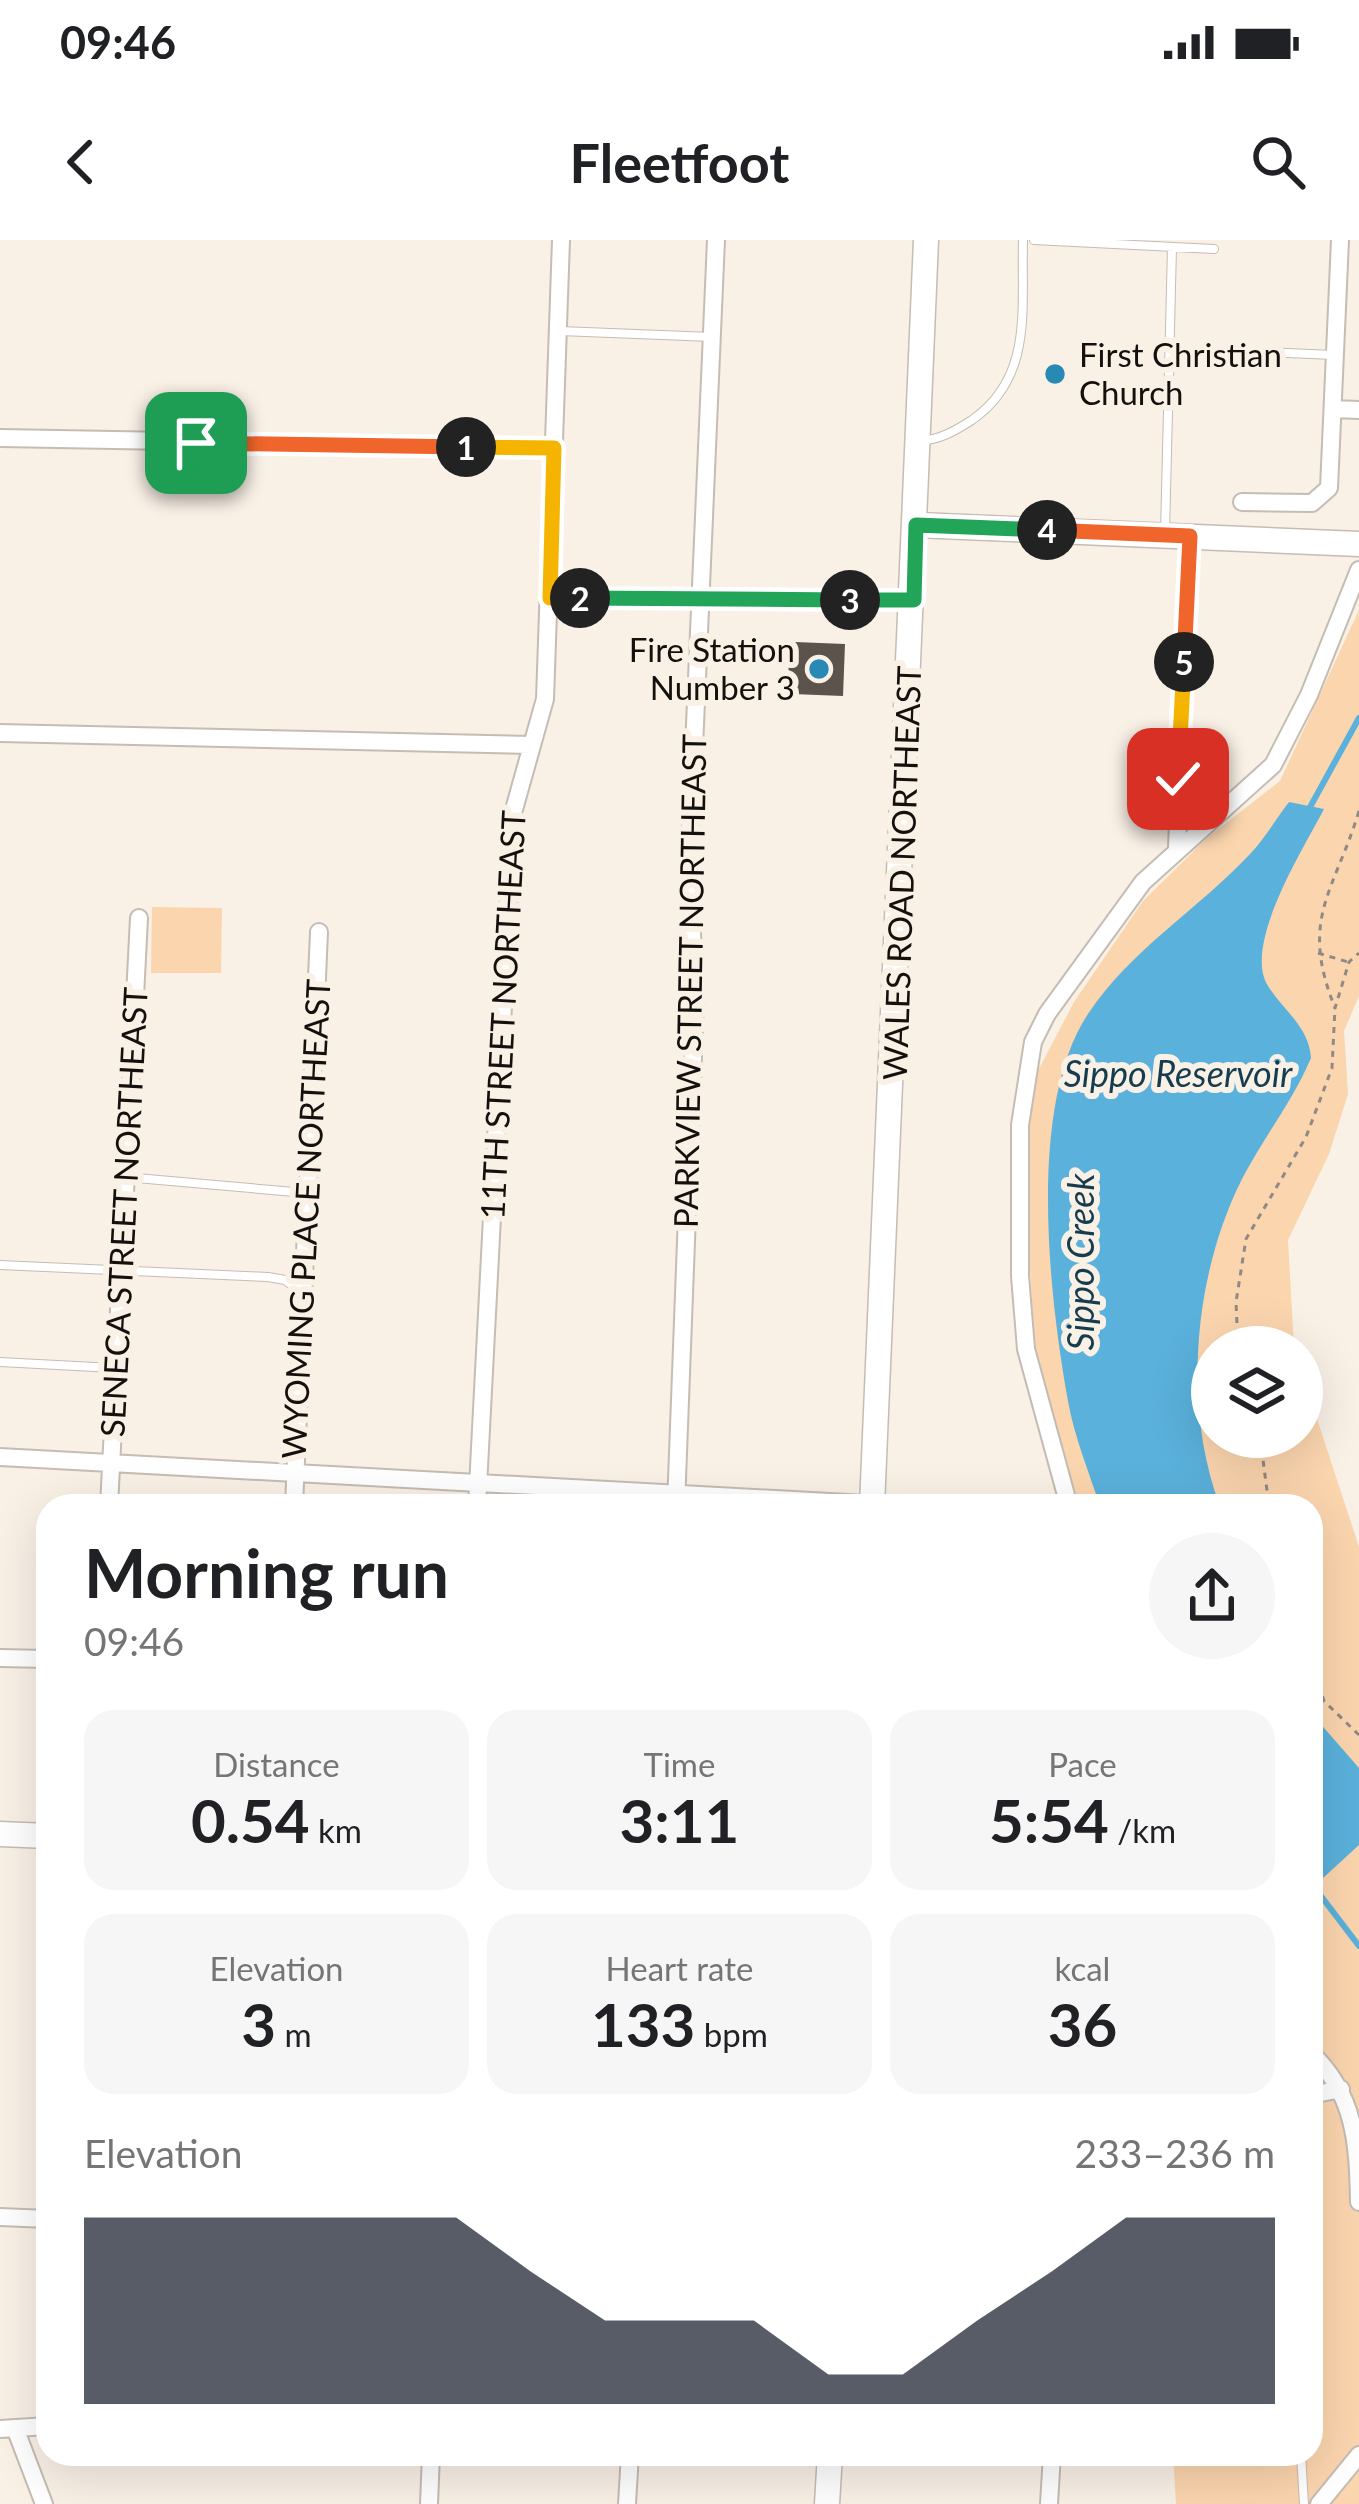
<!DOCTYPE html>
<meta charset="utf-8">
<style>
body{margin:0;font-family:Lato,sans-serif;background:#f6f6f6;color:#202124;height:100vh;display:flex;flex-direction:column;font-size:45px;white-space:nowrap}
*{box-sizing:border-box;margin:0}
p{font-size:39px;color:#757577}
.icon{flex:none;width:66px;height:66px;fill:none;stroke:currentColor;stroke-width:2;stroke-linecap:round;stroke-linejoin:round}
.map{position:relative;flex:1;overflow:hidden}
.side{position:absolute;left:36px;top:1254px;width:1287px;height:972px;display:flex;flex-direction:column;background:#fff;border-radius:36px;box-shadow:0 12px 48px #0002}
.side>*{flex:none}
.buttons{position:absolute;left:1191px;top:1086px;display:grid;gap:24px}
.buttons a{display:grid;place-items:center;width:132px;height:132px;border-radius:50%;background:#fff;box-shadow:0 12px 48px #0002;font-size:60px}
.pin{position:absolute;display:grid;place-items:center;width:102px;height:102px;color:#fff;margin:-51px;border-radius:24px;box-shadow:0 6px 18px #0006}
.km{position:absolute;width:60px;height:60px;margin:-30px;border-radius:50%;background:#222;color:#fff;font-size:33px;line-height:60px;text-align:center}
.round{display:grid;place-items:center;flex:none;width:126px;height:126px;border-radius:63px;background:#f6f6f6}
.headline{display:flex;align-items:center;justify-content:space-between;height:204px;padding:0 48px}
h1{font-size:66px;font-weight:700;line-height:90px}
.metrics{display:grid;grid-template-columns:repeat(3,1fr);gap:18px;height:204px;padding:12px 48px}
.metrics div{display:grid;align-content:center;border-radius:30px;background:#f6f6f6;text-align:center}
.metrics b{font-size:60px;font-weight:700}
.metrics small{font-size:33px;font-weight:400}
.metrics p{font-size:33px}
.chart{height:336px;padding:24px 48px}
.chart p{display:flex;justify-content:space-between}
.chart svg{width:100%;height:216px;margin-top:12px;fill:#111827;opacity:.7}
.status{display:flex;justify-content:space-between;align-items:center;height:84px;padding:0 60px;background:#fff;direction:ltr}
.status svg{height:33px;fill:currentColor}
header{display:flex;justify-content:space-between;align-items:center;height:156px;padding:0 48px;background:#fff;font-size:54px;font-weight:700}
.map>svg:first-child{display:block}
</style>
<div class="status"><b>09:46</b><svg viewBox="0 0 49 12"><path d="M0 12V9h3v3zM5 12V6h3v6zM10 12V3h3v9zM15 12V0h3v12zM26 1h20v11H26zM47 4h2v5h-2z"/></svg></div>
<header><svg class="icon" aria-label="back" viewBox="0 0 24 24"><path d="M15 5l-7 7 7 7"/></svg>Fleetfoot<svg class="icon" aria-label="search" viewBox="0 0 24 24"><circle cx="10" cy="10" r="6"/><path d="M15 15l6 6"/></svg></header>
<div class="map">
<svg width="1359" height="2264" viewBox="0 0 1359 2264">
<rect width="100%" height="100%" fill="#f9f0e6"/>
<path fill="#fbd5ae" d="M 1359,370 L 1359,756 L 1344,791 L 1348,854 L 1329,914 L 1288,1000 L 1294,1107 L 1212,1107 L 1212,1197 L 1302,1197 L 1302,1133 L 1359,1307 L 1359,2264 L 1176,2264 L 1173,2214 L 1311,2214 L 1311,1266 L 1079,1266 L 1035,1116 L 1025,942 L 1031,844 L 1074,762 L 1143,661 L 1207,598 L 1280,541 Z
M 152,667 L 222,668 L 221,733 L 151,733 Z"/>
<path fill="#5ab1db" d="M 1289,562 L 1324,569 C 1304,608 1242,705 1268,746 C 1284,771 1309,787 1311,818 C 1293,861 1263,898 1242,939 C 1194,1034 1182,1166 1220,1266 L 1100,1266 C 1089,1232 1074,1196 1068,1161 C 1049,1056 1027,865 1088,774 C 1131,709 1199,669 1251,613 C 1265,598 1276,579 1289,562 Z
M 1311,1473 L 1359,1528 L 1359,1605 L 1311,1649 Z"/>
<g fill="none" stroke-linecap="round" stroke-linejoin="round">
<path stroke="#5ab1db" stroke-width="6" d="M 1309,569 L 1359,478
M 1311,1643 L 1359,1706"/>
</g>
<path fill="#5c544c" d="M 795,402 L 845,404 L 843,456 L 792,454 L 787,418 L 795,419 Z"/>
<g fill="none" stroke-linecap="round" stroke-linejoin="round">
<defs>
<path id="lane" d="M 1034,0 L 1214,9
M 560,91 L 712,97
M 1244,111 L 1334,115
M 921,201 C 941,199 955,191 972,180 C 1034,137 1021,68 1023,0
M 1165,293 L 1172,7
M 125,937 L 306,953
M 0,1025 L 268,1037 L 285,1040 L 301,1052
M 0,1122 L 114,1128
M 1311,1879 L 1315,2017
M 1301,2214 L 1304,2264"/>
<path id="street" d="M 1334,169 L 1359,170
M 0,198 L 554,208
M 1242,262 L 1312,263 L 1329,248 L 1340,0
M 550,358 L 913,360
M 0,493 L 531,505
M 1177,607 L 1190,296
M 0,1217 L 903,1266
M 109,1266 L 139,678
M 294,1266 L 319,692
M 477,1266 L 513,573 L 545,459 L 561,0
M 676,1266 L 695,763 L 689,623 L 716,0
M 1069,1266 L 1026,1109 L 1020,1036 L 1020,885 L 1033,802 L 1047,774 L 1143,642 L 1273,525 L 1309,455 L 1359,330
M 0,1418 L 48,1419
M 1311,1813 C 1355,1854 1358,1904 1359,1962
M 1311,1855 L 1341,1849
M 0,1977 L 48,1979
M 15,2188 L 44,2264
M 0,2189 L 48,2186
M 429,2264 L 431,2214
M 627,2264 L 630,2214
M 1049,2264 L 1052,2214
M 1319,2264 L 1359,2215"/>
<path id="secondary" d="M 917,285 L 1359,304
M 0,1594 L 48,1596"/>
<path id="primary" d="M 872,1266 L 926,0
M 827,2264 L 830,2214"/>
</defs>
<use href="#lane" stroke="#c5bcb3" stroke-width="10"/>
<use href="#street" stroke="#c5bcb3" stroke-width="20"/>
<use href="#secondary" stroke="#c5bcb3" stroke-width="27"/>
<use href="#primary" stroke="#c5bcb3" stroke-width="27"/>
<path stroke="#918a84" stroke-width="3" stroke-dasharray="6 6" stroke-linecap="butt" d="M 1359,571 C 1334,653 1299,678 1335,768 L 1349,722 L 1359,713
M 1318,713 L 1348,722
M 1238,1107 L 1236,1062 L 1246,999 L 1306,897 L 1332,828 L 1335,768
M 1260,1197 L 1269,1266
M 1311,1422 L 1324,1461 L 1359,1495"/>
<use href="#lane" stroke="#fff" stroke-width="8"/>
<use href="#street" stroke="#fff" stroke-width="16"/>
<use href="#secondary" stroke="#fff" stroke-width="24"/>
<use href="#primary" stroke="#fff" stroke-width="24"/>
</g>
<g fill="none" stroke-linecap="round" stroke-linejoin="round">
<defs>
<path id="split-1" d="M 196,203 L 466,207"/>
<path id="split-2" d="M 466,207 L 554,208 L 550,358 L 580,358"/>
<path id="split-3" d="M 580,358 L 850,360"/>
<path id="split-4" d="M 850,360 L 914,360 L 916,285 L 1047,290"/>
<path id="split-5" d="M 1047,290 L 1190,296 L 1184,422"/>
<path id="split-6" d="M 1178,539 L 1184,422"/>
</defs>
<use href="#split-1" stroke="#fff" stroke-width="24"/>
<use href="#split-2" stroke="#fff" stroke-width="24"/>
<use href="#split-3" stroke="#fff" stroke-width="24"/>
<use href="#split-4" stroke="#fff" stroke-width="24"/>
<use href="#split-5" stroke="#fff" stroke-width="24"/>
<use href="#split-6" stroke="#fff" stroke-width="24"/>
<use href="#split-1" stroke="#f0652b" stroke-width="15"/>
<use href="#split-2" stroke="#f5b400" stroke-width="15"/>
<use href="#split-3" stroke="#22a559" stroke-width="15"/>
<use href="#split-4" stroke="#22a559" stroke-width="15"/>
<use href="#split-5" stroke="#f0652b" stroke-width="15"/>
<use href="#split-6" stroke="#f5b400" stroke-width="15"/>
</g>
<g fill="#288ab4" stroke="#f9f0e6" stroke-width="4.5">
<circle cx="1055" cy="134" r="12"/>
<circle cx="819" cy="429" r="12"/>
</g>
<g text-anchor="middle" stroke-width="12" stroke-linejoin="round" paint-order="stroke">
<g font-size="33" fill="#13100d" stroke="#f9f0e6" text-anchor="start">
<text x="1079" y="127">First Christian<tspan x="1079" dy="38">Church</tspan></text>
<text x="795" y="422" text-anchor="end">Fire Station<tspan x="795" dy="38">Number 3</tspan></text>
</g>
<g font-size="33" fill="#13100d" stroke="#f9f0e6">
<text transform="translate(902 633) rotate(-88)" y="12">WALES ROAD NORTHEAST</text>
<text transform="translate(690 741) rotate(-89)" y="12">PARKVIEW STREET NORTHEAST</text>
<text transform="translate(503 775) rotate(-87)" y="12">11TH STREET NORTHEAST</text>
<text transform="translate(124 972) rotate(-87)" y="12">SENECA STREET NORTHEAST</text>
<text transform="translate(306 979) rotate(-87)" y="12">WYOMING PLACE NORTHEAST</text>
</g>
<g font-size="36" font-style="italic" fill="#163d4f" stroke="#f9f0e6">
<text x="1178" y="847">Sippo Reservoir</text>
<text transform="translate(1081 1022) rotate(-90)" y="13">Sippo Creek</text>
</g>
</g>
</svg>
<div class="buttons">
<a><svg class="icon" aria-label="layers" viewBox="0 0 24 24"><path d="M12 4l9 5-9 5-9-5zM3 14l9 5 9-5"/></svg></a>
</div>
<div class="pin" style="left:196px;top:203px;background:#1e9e55"><svg class="icon" aria-label="arrive" viewBox="0 0 24 24"><path d="M6 21V4h12l-3 4 3 4H6"/></svg></div>
<div class="pin" style="left:1178px;top:539px;background:#d93025"><svg class="icon" aria-label="check" viewBox="0 0 24 24"><path d="M5 12l5 5 9-10"/></svg></div>
<b class="km" style="left:466px;top:207px">1</b>
<b class="km" style="left:580px;top:358px">2</b>
<b class="km" style="left:850px;top:360px">3</b>
<b class="km" style="left:1047px;top:290px">4</b>
<b class="km" style="left:1184px;top:422px">5</b>
<section class="side">
<div class="headline"><div><h1>Morning run</h1><p>09:46</p></div><a class="round"><svg class="icon" aria-label="share" viewBox="0 0 24 24"><path d="M12 15V3M7 8l5-5 5 5M5 13v7h14v-7"/></svg></a></div>
<div class="metrics">
<div><p>Distance</p><b>0.54<small> km</small></b></div>
<div><p>Time</p><b>3:11</b></div>
<div><p>Pace</p><b>5:54<small> /km</small></b></div>
</div>
<div class="metrics">
<div><p>Elevation</p><b>3<small> m</small></b></div>
<div><p>Heart rate</p><b>133<small> bpm</small></b></div>
<div><p>kcal</p><b>36</b></div>
</div>
<div class="chart"><p><span>Elevation</span>233–236 m</p>
<svg viewBox="0 0 160 44" preserveAspectRatio="none"><path d="M0 44V6L10 6L20 6L30 6L40 6L50 6L60 17L70 27L80 27L90 27L100 38L110 38L120 27L130 17L140 6L150 6L160 6V44z"/></svg>
</div>
</section>
</div>
